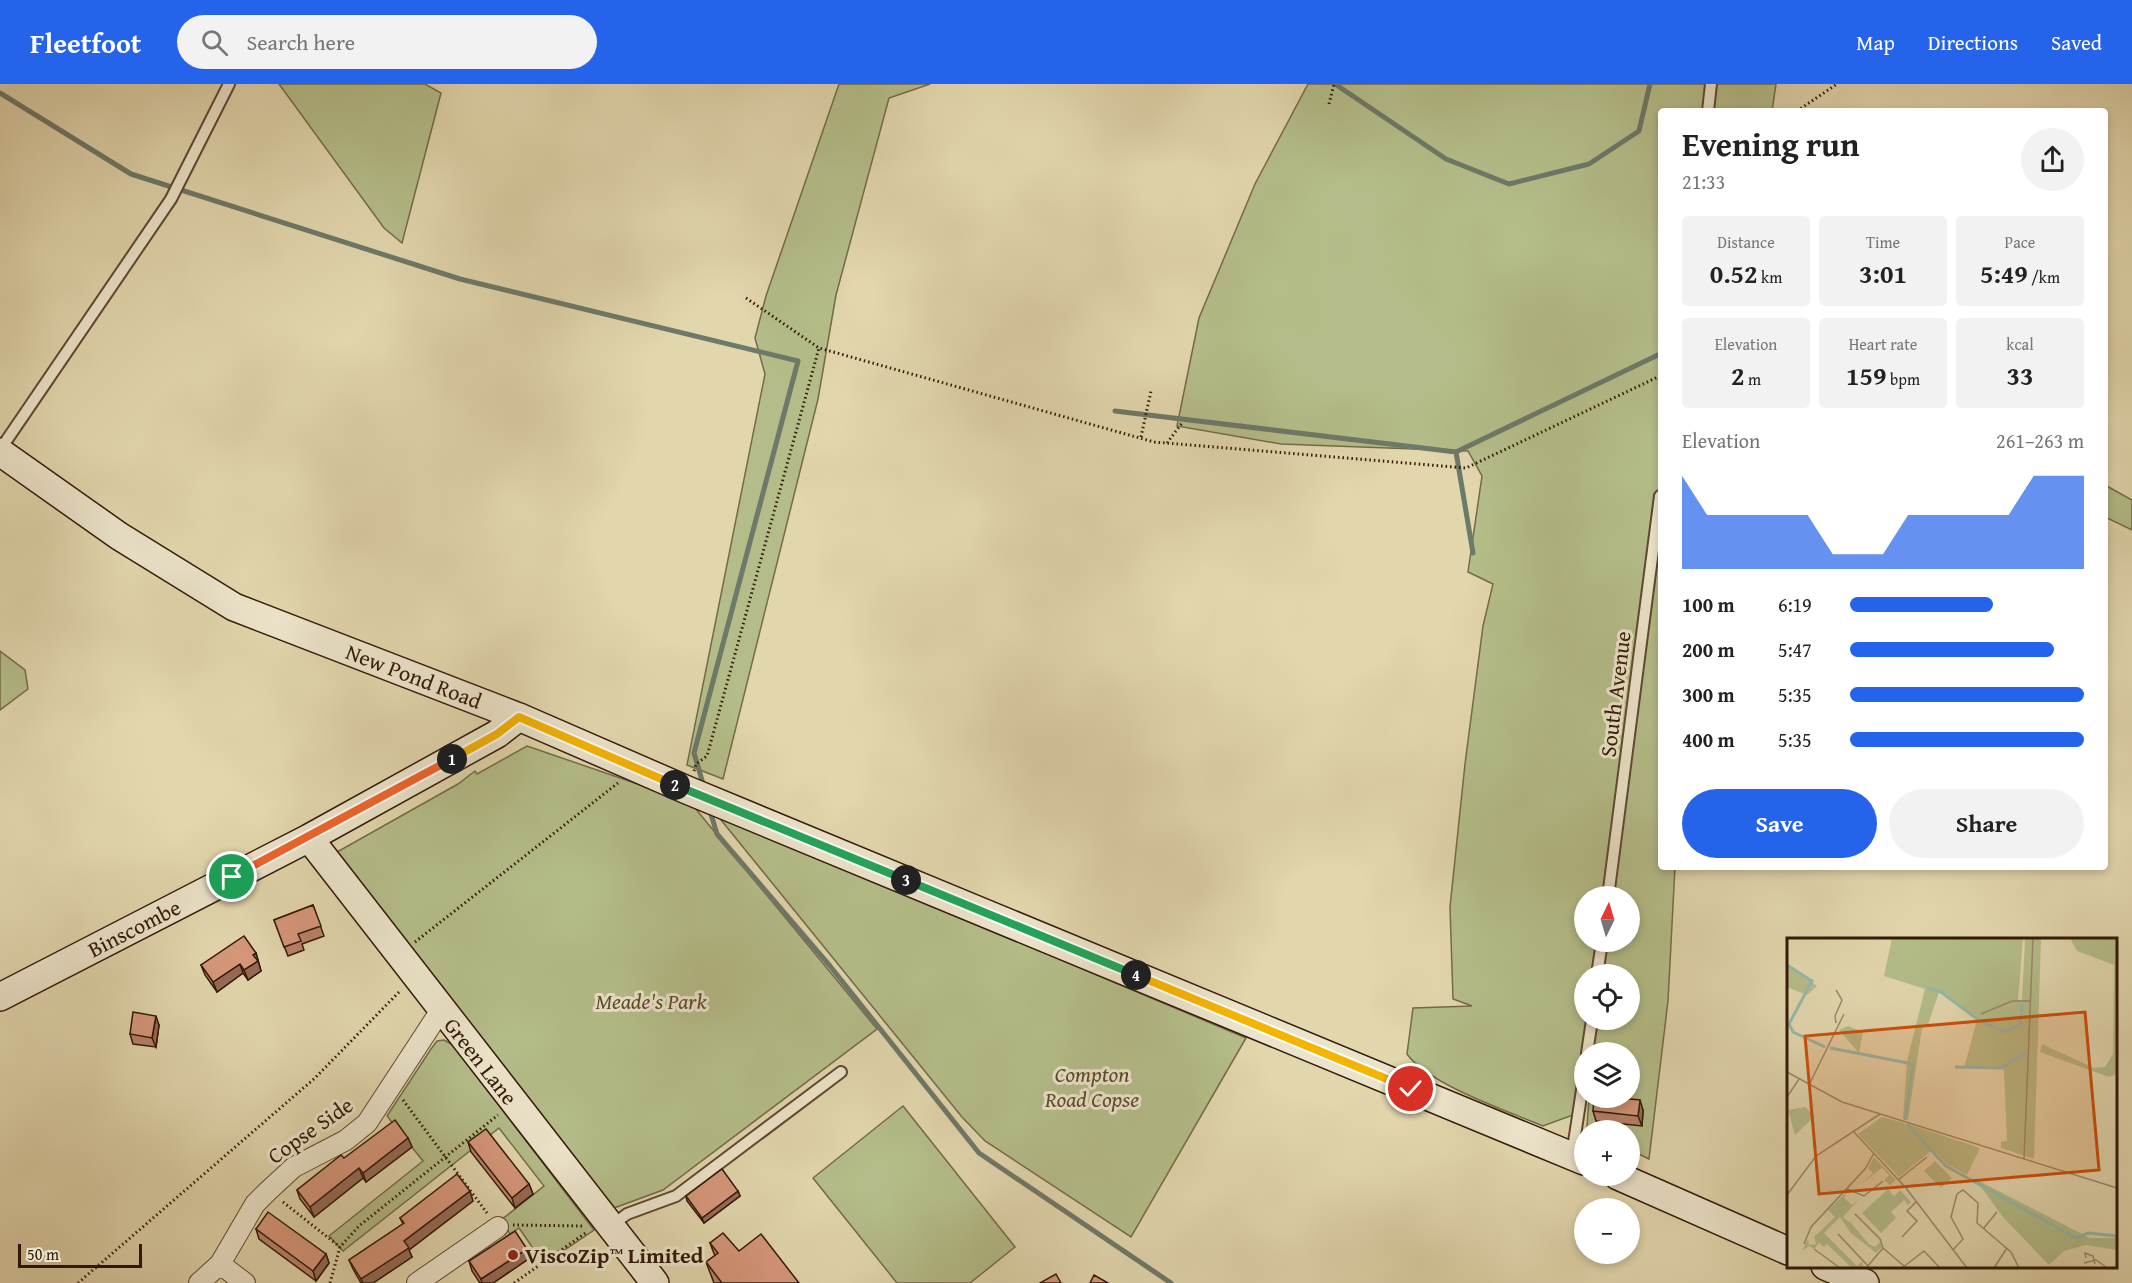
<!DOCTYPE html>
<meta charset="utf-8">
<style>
body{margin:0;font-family:"Gentium Book Plus",serif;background:#f2f2f2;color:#222;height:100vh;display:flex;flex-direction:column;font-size:22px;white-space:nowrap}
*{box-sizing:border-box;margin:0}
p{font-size:20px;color:#767676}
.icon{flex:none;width:33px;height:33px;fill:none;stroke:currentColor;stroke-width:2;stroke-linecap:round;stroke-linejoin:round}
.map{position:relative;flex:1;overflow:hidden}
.details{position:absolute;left:1658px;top:24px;width:450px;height:762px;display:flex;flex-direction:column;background:#fff;border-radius:6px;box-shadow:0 3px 9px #0003}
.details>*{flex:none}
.needle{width:39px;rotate:5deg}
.tools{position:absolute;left:1574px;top:802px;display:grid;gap:12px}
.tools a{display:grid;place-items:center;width:66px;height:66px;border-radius:50%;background:#fff;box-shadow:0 3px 9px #0003;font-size:30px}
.scale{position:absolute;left:18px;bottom:15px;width:124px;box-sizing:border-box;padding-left:6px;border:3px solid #321907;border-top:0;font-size:16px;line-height:21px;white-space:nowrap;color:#321907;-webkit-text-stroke:4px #ece4ca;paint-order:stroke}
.pin{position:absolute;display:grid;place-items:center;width:51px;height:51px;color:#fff;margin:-26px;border:3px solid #fff;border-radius:50%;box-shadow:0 2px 6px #0007}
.km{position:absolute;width:30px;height:30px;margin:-15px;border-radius:50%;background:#222;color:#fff;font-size:16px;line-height:30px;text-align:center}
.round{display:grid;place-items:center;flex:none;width:63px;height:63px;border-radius:32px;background:#f2f2f2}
.head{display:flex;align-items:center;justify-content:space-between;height:102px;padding:0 24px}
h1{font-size:33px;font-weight:700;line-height:45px}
.figures{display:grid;grid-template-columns:repeat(3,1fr);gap:9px;height:102px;padding:6px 24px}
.figures div{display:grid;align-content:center;border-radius:6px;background:#f2f2f2;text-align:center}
.figures b{font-size:26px;font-weight:700}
.figures small{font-size:16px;font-weight:400}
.figures p{font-size:16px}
.chart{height:168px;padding:12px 24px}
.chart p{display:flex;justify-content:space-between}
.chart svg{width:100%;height:108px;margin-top:6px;fill:#2563eb;opacity:.7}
.button{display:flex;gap:12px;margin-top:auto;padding:12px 24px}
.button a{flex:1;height:69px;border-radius:36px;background:#2563eb;color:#fff;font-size:24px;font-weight:700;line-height:69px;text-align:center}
.button a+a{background:#f2f2f2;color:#222}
ul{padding:0 24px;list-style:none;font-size:20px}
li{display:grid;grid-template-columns:96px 72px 1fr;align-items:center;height:45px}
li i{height:15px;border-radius:8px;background:#2563eb}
header{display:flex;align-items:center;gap:36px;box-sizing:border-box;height:84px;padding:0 30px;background:#2563eb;color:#fff}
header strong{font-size:28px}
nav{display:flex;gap:33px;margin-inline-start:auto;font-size:21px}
.search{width:420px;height:54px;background:#f2f2f2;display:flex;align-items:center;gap:15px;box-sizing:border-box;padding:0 21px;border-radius:33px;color:#767676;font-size:22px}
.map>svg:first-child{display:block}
</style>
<header>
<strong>Fleetfoot</strong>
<div class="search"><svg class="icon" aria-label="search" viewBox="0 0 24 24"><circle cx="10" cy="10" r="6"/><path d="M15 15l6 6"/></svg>Search here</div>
<nav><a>Map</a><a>Directions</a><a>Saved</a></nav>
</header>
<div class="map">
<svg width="2132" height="1199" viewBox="0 0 2132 1199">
<rect width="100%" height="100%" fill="#e2d6ad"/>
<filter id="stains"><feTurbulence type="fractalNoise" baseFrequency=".00333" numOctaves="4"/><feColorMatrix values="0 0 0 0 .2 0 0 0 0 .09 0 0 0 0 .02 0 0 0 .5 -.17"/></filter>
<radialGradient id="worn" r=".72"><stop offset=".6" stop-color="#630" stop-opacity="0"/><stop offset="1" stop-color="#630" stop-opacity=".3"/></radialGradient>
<path fill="#b4bd89" stroke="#736b48" stroke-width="1.5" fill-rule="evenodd" d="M 279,0 L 425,0 L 441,9 L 402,159 L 384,144 Z
M 839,0 L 930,0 L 889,14 L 836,211 L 818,315 L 723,695 L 687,681 L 765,290 L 755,254 L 766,212 Z
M 1308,0 L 1776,0 L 1772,27 L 1660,27 L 1660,783 L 1675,783 L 1668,917 L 1649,1075 L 1629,1065 L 1629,1047 L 1594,1047 L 1587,1043 L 1589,1014 L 1629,1014 L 1629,969 L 1594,969 L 1593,967 L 1580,976 L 1573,1031 L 1543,1042 C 1507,1027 1428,1000 1407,970 L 1413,924 L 1472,922 L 1453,915 L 1450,823 L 1465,680 L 1483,542 L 1493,500 L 1468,488 L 1482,392 L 1468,367 L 1281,360 L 1177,342 L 1199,234 L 1255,100 ZM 1584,813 L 1629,813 L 1629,858 L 1584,858 ZM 1584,891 L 1629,891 L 1629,936 L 1584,936 Z
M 2105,401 L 2132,416 L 2132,446 L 2105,433 Z
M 0,567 L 25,586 L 28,605 L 0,626 Z
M 527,662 L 690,718 L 877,945 L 663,1106 L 614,1124 L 337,768 L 458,700 L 475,687 L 477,690 Z
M 717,731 L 1246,954 L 1131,1153 L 985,1057 L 962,1033 Z
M 444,956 L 453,961 L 594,1146 L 544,1180 L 519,1144 L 510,1150 L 501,1136 L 544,1102 L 499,1044 L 343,1167 L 329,1152 L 423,1077 L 387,1032 L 431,965 L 437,957 Z
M 903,1022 L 1015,1163 L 970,1199 L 897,1199 L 813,1094 Z"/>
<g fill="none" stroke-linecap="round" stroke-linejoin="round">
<path stroke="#6d7969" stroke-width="5" d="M 1335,0 L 1446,75 L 1509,100 L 1589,80 L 1639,47 L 1650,0
M 0,9 L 131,90 L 460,195 L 798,277 L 694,669 L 704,703
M 1115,327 L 1456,368 L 1660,270
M 1456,368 L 1473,469
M 710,727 L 717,750 L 830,882 L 979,1069 L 1171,1199"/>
<defs>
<path id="lane" d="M 1708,27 L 1711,0
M 0,366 L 171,115 L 229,0
M 1608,813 L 1660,412
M 1597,891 L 1602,858
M 1587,969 L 1592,936
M 1572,1071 L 1584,993
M 611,1142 L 627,1130 L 676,1112 L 841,988"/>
<path id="street" d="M 220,1180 L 245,1199
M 199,1199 L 220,1180 L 255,1120 L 268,1107 L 294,1083 L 346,1056 L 367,1039 L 441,926
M 417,1199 L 498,1143"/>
<path id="secondary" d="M 0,368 L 119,452 L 234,523 L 519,633 L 687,706 L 1584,1077
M 309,754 L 655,1199
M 0,913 L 309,754 L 497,650 L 519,633
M 1618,1092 L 1788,1167
M 1825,1182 L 1865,1199"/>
</defs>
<use href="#lane" stroke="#5e4830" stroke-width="14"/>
<use href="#street" stroke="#5e4830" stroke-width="22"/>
<use href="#secondary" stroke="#321907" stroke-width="30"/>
<path stroke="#321907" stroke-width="3" stroke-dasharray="1.5 3" stroke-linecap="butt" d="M 1329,20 L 1334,0
M 1797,27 L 1837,0
M 746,214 L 819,264
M 1141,353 L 1151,307
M 1167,359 L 1182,339
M 694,687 L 696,680 L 707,672 L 819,264 L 1154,358 L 1466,384 L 1660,292
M 415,858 L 618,699
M 403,1016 L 487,1129
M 283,1118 L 340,1163
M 513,1141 L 585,1142
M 78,1199 L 315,994 L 401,906
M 330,1199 L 340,1163 L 359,1142 L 498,1031
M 514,1199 L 587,1148"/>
<use href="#lane" stroke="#ece4ca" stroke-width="10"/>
<use href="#street" stroke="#ece4ca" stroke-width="20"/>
<use href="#secondary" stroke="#ece4ca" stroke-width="27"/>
</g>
<path fill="#b9826a" stroke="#321907" stroke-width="1.5" d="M 313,821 L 324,852 L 302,860 L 304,866 L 288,872 L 274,836 Z
M 256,869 L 261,887 L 248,896 L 243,889 L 217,908 L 205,891 L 201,881 Z
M 159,941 L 156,963 L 133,960 L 130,950 Z
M 1643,1026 L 1642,1042 L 1596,1037 L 1593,1027 Z
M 408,1054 L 412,1063 L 366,1098 L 363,1094 L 314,1133 L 300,1115 L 297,1106 L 344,1074 Z
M 468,1058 L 529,1100 L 533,1110 L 515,1124 L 471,1068 Z
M 738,1107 L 740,1112 L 704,1139 L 687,1117 L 686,1112 Z
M 473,1117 L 409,1166 L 412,1173 L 373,1199 L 361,1199 L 353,1185 L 349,1176 L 403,1140 L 400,1134 Z
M 256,1145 L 326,1170 L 329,1179 L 316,1197 L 259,1155 Z
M 710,1159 L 739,1167 L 799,1199 L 714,1199 L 706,1178 L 715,1172 Z
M 530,1174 L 493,1199 L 480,1199 L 472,1187 L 469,1177 Z"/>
<path fill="#966a56" stroke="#321907" stroke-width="1.5" d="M 256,869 L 261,887 L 248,896 L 244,886 L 253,871 Z
M 240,880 L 243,889 L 217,908 L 213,898 Z
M 156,932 L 159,941 L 156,963 L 152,954 Z
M 1640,1016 L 1643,1026 L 1642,1042 L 1638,1032 Z
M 408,1054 L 412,1063 L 366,1098 L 363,1089 Z
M 359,1084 L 363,1094 L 314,1133 L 310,1123 Z
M 529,1100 L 533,1110 L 515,1124 L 512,1114 Z
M 470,1107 L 473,1117 L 409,1166 L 412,1173 L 373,1199 L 363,1199 L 361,1195 L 404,1157 Z
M 738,1107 L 740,1112 L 704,1139 L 702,1134 Z
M 527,1165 L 530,1174 L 493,1199 L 482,1199 L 481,1195 Z
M 326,1170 L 329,1179 L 316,1197 L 313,1187 Z"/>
<path fill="#d7977b" stroke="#321907" stroke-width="1.5" d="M 313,821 L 321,842 L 298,850 L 301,857 L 284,863 L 274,836 Z
M 244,852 L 256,869 L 253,871 L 258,877 L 244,886 L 240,880 L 213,898 L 201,881 Z
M 133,928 L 156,932 L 152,954 L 130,950 Z
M 1594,1014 L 1620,1014 L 1640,1016 L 1638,1032 L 1593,1027 Z
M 395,1036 L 408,1054 L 363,1089 L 359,1084 L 310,1123 L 297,1106 L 341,1071 L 344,1074 Z
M 486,1045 L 529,1100 L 512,1114 L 468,1058 Z
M 722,1085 L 738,1107 L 702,1134 L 686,1112 Z
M 457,1090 L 470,1107 L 404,1157 L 409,1164 L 361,1195 L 349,1176 L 404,1139 L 400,1134 Z
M 268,1128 L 326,1170 L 313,1187 L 256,1145 Z
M 515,1147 L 527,1165 L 481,1195 L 469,1177 Z
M 723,1149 L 739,1167 L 761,1150 L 799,1199 L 722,1199 L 706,1178 L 718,1169 L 710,1159 Z
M 1056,1190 L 1061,1199 L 1040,1199 Z
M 1094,1191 L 1108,1199 L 1090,1199 Z"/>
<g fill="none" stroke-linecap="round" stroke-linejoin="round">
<defs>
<path id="split-1" d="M 232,793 L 452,675"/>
<path id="split-2" d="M 452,675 L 497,650 L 519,633 L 675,701"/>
<path id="split-3" d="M 675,701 L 906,796"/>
<path id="split-4" d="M 906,796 L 1136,891"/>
<path id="split-5" d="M 1136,891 L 1411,1005"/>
</defs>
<use href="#split-1" stroke="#fff" stroke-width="12"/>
<use href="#split-2" stroke="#fff" stroke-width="12"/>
<use href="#split-3" stroke="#fff" stroke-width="12"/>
<use href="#split-4" stroke="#fff" stroke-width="12"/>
<use href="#split-5" stroke="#fff" stroke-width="12"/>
<use href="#split-1" stroke="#f0652b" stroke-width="8"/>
<use href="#split-2" stroke="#f5b400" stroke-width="8"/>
<use href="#split-3" stroke="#22a559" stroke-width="8"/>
<use href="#split-4" stroke="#22a559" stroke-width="8"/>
<use href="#split-5" stroke="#f5b400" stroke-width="8"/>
</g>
<circle fill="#8f2418" stroke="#ece4ca" stroke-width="2" cx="513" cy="1171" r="6"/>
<g text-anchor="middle" stroke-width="6" stroke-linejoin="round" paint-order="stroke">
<g font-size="22" fill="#321907" stroke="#ece4ca">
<text transform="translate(414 592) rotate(21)" y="8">New Pond Road</text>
<text transform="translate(1615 610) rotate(-83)" y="8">South Avenue</text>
<text transform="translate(134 844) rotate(-27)" y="8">Binscombe</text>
<text transform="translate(481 977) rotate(52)" y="8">Green Lane</text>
<text transform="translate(310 1046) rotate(-35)" y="8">Copse Side</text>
</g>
<g font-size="22" font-style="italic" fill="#594a2e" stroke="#ece4ca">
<text x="651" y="925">Meade's Park</text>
<text x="1092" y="998">Compton<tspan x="1092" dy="25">Road Copse</tspan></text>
</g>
<g font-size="22" font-weight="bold" fill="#321907" stroke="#ece4ca" text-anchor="start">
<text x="525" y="1179">ViscoZip™ Limited</text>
</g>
</g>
<g transform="translate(1787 854)">
<rect width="330" height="330" fill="#e2d6ad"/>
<path d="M 105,0 L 236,0 L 231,62 L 235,63 L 238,0 L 254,0 L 247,221 L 214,210 L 214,204 L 220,203 L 217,133 L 215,130 L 177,130 L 190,82 L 152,54 L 141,87 L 135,90 L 121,182 L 116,180 L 120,123 L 138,51 L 97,38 ZM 283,0 L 330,0 L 330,128 L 328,137 L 322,139 L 253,114 L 255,106 L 307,130 L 318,129 L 326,116 L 327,27 L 290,13 ZM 0,27 L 30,48 L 20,57 L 0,49 ZM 61,88 L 76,94 L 72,115 L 52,92 ZM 18,169 L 28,178 L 8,197 L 1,172 ZM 95,179 L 117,185 L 144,213 L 112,239 L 71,196 ZM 121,186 L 193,210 L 180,237 L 160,226 ZM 87,219 L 109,242 L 103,247 L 97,242 L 102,237 L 95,230 L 74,246 L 86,235 L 81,230 ZM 148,223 L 165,240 L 154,250 L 137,233 ZM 188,241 L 303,300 L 330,300 L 330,312 L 299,307 L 277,313 L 262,327 L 216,279 ZM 101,251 L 107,258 L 113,252 L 124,264 L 121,267 L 117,262 L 104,274 L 109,280 L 94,295 L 75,275 ZM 61,253 L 57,260 L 65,267 L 73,260 L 56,279 L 62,284 L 68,278 L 63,284 L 82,306 L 88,309 L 93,304 L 95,309 L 89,315 L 64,295 L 53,279 L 37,295 L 70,328 L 75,323 L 77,330 L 65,330 L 40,306 L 37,309 L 32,305 L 27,311 L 22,308 L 15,313 L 21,301 L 22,307 L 29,306 L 27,299 L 48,279 L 41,272 Z" fill="#b4bd89"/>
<path fill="none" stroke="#95b9ab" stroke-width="3" d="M 0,27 L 25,43 L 2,86 L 6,94 L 38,109M 140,50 L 154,54 L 190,81 L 218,94 L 234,86 L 235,66M 43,110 L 126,126 L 118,182M 168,129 L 214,130 L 239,115M 120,186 L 159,228 L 289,300 L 301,295 L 330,298"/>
<path fill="none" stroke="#9c8a6b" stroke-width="1.5" d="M 49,52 L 55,62 L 48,78 L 49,85M 194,76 L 225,63 L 244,63M 0,134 L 55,164 L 330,250M 22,147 L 57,76M 0,159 L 12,141M 67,194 L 119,250 L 180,330M 237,221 L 246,0M 111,242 L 140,219M 60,251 L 77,258 L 96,243M 0,257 L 29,218 L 93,176M 68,276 L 93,301 L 96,310M 196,291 L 210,274M 51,296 L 81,328M 115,299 L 130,283 L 120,273 L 129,264M 17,306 L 24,289 L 78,231 L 87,215M 27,311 L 53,330M 166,312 L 176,301 L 164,279 L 170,256 L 176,252 L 191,265 L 190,285 L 224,314 L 232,330M 299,320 L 298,315 L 306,318 L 308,326M 297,325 L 309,322 L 319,329M 79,330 L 96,310 L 117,328M 115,330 L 137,313 L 153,330M 207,330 L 220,310"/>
<path fill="#cd4f0b" fill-opacity="0.15" stroke="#cd4f0b" stroke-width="3" d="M 298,74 L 312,232 L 32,256 L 18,98 Z"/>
<rect width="330" height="330" fill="none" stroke="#321907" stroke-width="3"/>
</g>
<rect width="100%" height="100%" filter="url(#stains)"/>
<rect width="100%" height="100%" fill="url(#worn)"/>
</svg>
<div class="tools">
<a><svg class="needle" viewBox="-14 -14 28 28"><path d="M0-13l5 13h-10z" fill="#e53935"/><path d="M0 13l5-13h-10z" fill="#767676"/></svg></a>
<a><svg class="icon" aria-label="locate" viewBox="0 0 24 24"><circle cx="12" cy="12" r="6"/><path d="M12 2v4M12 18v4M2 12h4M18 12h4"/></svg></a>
<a><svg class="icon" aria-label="layers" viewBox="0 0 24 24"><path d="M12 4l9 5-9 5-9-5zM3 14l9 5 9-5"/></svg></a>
<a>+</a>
<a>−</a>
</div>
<div class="scale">50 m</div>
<div class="pin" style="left:232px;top:793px;background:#1e9e55"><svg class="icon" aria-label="arrive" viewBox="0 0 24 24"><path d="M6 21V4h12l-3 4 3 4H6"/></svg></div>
<div class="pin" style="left:1411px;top:1005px;background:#d93025"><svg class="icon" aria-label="check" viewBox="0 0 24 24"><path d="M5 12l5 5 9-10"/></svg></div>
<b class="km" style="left:452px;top:675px">1</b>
<b class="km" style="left:675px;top:701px">2</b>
<b class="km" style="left:906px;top:796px">3</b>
<b class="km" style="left:1136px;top:891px">4</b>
<section class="details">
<div class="head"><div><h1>Evening run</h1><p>21:33</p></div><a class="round"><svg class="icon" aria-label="share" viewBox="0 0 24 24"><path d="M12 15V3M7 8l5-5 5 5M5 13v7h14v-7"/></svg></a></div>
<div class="figures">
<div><p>Distance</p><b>0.52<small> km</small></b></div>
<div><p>Time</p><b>3:01</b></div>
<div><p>Pace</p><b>5:49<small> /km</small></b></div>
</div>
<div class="figures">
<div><p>Elevation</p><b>2<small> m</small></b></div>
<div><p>Heart rate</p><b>159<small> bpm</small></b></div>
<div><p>kcal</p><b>33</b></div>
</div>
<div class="chart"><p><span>Elevation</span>261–263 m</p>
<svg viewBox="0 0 160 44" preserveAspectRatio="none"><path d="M0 44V6L10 22L20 22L30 22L40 22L50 22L60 38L70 38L80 38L90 22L100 22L110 22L120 22L130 22L140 6L150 6L160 6V44z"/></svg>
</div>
<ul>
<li><b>100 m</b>6:19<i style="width:61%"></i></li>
<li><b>200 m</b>5:47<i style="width:87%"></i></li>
<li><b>300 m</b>5:35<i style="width:100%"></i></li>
<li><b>400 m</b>5:35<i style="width:100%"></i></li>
</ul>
<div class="button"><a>Save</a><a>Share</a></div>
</section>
</div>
